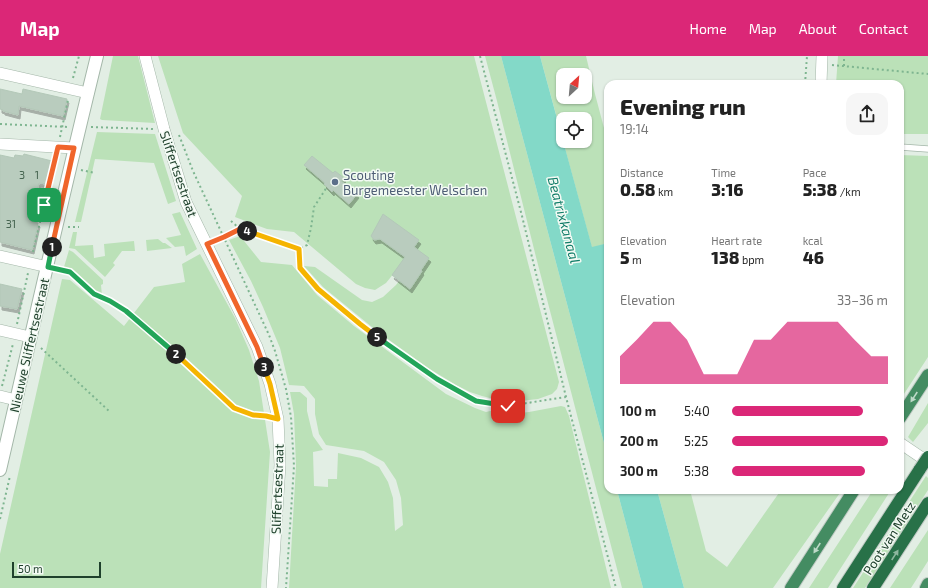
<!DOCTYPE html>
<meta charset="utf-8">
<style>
body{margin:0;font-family:"Exo 2",sans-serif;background:#f6f6f6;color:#222;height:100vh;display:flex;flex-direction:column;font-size:15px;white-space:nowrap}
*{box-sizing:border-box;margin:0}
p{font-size:13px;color:#767676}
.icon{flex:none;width:22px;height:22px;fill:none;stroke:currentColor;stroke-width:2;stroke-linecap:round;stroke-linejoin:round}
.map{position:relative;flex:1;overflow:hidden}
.side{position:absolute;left:604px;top:24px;width:300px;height:414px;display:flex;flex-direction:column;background:#fff;border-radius:12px;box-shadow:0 1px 3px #0004}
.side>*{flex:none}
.needle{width:26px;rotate:26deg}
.fabs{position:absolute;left:556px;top:12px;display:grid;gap:8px}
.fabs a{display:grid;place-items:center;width:36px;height:36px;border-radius:8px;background:#fff;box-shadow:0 1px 3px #0004;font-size:20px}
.scale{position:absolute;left:12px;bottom:10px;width:89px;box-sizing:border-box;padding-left:4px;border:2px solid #1f412c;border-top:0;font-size:11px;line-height:14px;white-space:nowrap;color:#1f412c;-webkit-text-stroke:3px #f3faf4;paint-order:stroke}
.pin{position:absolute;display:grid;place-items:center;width:34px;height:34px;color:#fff;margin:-17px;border-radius:8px;box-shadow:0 2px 6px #0006}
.km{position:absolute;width:20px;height:20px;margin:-10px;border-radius:50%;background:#222;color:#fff;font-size:11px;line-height:20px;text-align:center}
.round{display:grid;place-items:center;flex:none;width:42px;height:42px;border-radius:12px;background:#f6f6f6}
.overview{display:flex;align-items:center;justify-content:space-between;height:68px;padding:0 16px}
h1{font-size:22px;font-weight:800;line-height:30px}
.stats{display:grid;grid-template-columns:repeat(3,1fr);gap:6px;height:68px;padding:4px 16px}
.stats div{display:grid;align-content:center}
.stats b{font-size:17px;font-weight:800}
.stats small{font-size:11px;font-weight:400}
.stats p{font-size:11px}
.chart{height:112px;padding:8px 16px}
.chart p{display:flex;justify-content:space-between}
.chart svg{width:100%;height:72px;margin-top:4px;fill:#db2777;opacity:.7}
ul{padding:0 16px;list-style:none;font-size:13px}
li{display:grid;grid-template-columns:64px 48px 1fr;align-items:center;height:30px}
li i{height:10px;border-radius:5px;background:#db2777}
header{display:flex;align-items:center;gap:24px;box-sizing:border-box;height:56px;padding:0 20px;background:#db2777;color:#fff}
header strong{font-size:19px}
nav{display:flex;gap:22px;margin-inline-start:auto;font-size:14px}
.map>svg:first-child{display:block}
</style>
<header>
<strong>Map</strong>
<nav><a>Home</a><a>Map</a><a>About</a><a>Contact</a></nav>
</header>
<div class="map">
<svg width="928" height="532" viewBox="0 0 928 532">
<defs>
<filter id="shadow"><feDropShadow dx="2" dy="4" stdDeviation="0" flood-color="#0004"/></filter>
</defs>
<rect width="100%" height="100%" fill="#e2eee4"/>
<path fill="#bbe1b8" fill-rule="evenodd" d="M 113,0 L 138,0 L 155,67 L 102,64 L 100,63 Z
M 158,0 L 474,0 L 559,326 L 557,333 L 552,338 L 538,343 L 520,345 L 502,345 L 482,340 L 470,336 L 456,329 L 428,312 L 378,276 L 323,231 L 304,210 L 315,211 L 362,244 L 372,246 L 383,241 L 396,229 L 414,206 L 407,201 L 386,227 L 375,234 L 365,232 L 356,228 L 294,176 L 267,173 L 235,161 L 242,140 L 183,77 Z
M 485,0 L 501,0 L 608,402 L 608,434 L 617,434 L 643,532 L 622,532 L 536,201 L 497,45 Z
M 540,0 L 586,0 L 595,38 L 608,87 L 608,187 L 592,192 L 563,85 L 585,85 L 585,63 L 563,63 L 563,84 ZM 563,19 L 585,19 L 585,41 L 563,41 Z
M 838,0 L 928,0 L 928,78 L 900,78 L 900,28 L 836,28 Z
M 97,76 L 155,78 L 176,145 L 168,148 L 154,107 L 95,103 L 81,166 L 75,166 Z
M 900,99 L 928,100 L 928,301 L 900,344 Z
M 180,156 L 197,193 L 186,200 L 184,190 L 175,191 L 166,182 L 181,179 L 172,158 Z
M 73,176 L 77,176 L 75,190 L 93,189 L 94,202 L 105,200 L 104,188 L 134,185 L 135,195 L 122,195 L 113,207 L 115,209 L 105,221 L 75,193 L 69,192 Z
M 240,180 L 261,206 L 292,209 L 317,239 L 354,270 L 446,338 L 475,352 L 486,356 L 490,355 L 511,358 L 529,356 L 561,350 L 565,351 L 569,360 L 611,532 L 289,532 L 296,410 L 294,358 L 290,336 L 300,336 L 307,342 L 307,355 L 313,380 L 323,394 L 313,396 L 314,430 L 328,431 L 328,423 L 337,423 L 338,397 L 361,402 L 379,411 L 388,426 L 393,442 L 395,475 L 403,469 L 401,442 L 396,424 L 384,406 L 364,395 L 326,389 L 319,378 L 315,358 L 315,343 L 304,330 L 289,329 L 280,292 L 263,251 L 251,225 L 229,184 Z
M 158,183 L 163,187 L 165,187 L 172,192 L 147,195 L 146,184 Z
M 69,194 L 73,196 L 103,224 L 103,228 L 101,229 L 102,240 L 72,213 L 64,211 Z
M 200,198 L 235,262 L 249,294 L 259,325 L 270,396 L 261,532 L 0,532 L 0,498 L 62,223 L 70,224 L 124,270 L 154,231 L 185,226 L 182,208 Z
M 928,347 L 928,367 L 913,386 L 908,381 Z
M 926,420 L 928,422 L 928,434 L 865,532 L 853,532 Z
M 657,434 L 690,434 L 706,495 L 727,511 L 781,434 L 842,434 L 773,532 L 684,532 Z
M 873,434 L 891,434 L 828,532 L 809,532 Z
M 928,474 L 928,505 L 911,532 L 890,532 Z"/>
<path fill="#83d9c8" d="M 501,0 L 540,0 L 592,191 L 608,187 L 608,402 Z
M 617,434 L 657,434 L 684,532 L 643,532 Z"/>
<path fill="#b9ccbe" stroke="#b3c8b8" filter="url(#shadow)" d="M 0,33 L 22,38 L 23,33 L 67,43 L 63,60 L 19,50 L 18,59 L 3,55 L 3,54 L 0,53 Z
M 24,98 L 52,105 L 47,128 L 39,127 L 36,139 L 30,165 L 38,167 L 32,194 L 0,186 L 0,99 L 14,102 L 15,99 L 23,100 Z
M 312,100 L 333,117 L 335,115 L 344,122 L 341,125 L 357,138 L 349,148 L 333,134 L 332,136 L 324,128 L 325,127 L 304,109 Z
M 383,158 L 419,184 L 414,191 L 429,202 L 421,214 L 422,215 L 410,233 L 392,219 L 405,201 L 380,183 L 374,184 L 371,180 Z
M 0,228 L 22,233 L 17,253 L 0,250 Z"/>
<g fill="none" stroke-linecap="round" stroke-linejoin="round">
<defs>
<path id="service" d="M 900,91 L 928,93"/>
<path id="minor" d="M 145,0 L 164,73 L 186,146 L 257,291 L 270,328 L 278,363 L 280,409 L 272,532
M 0,17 L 88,37
M 821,28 L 822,0
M 0,88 L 74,92
M 0,200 L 48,211
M 0,274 L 30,281
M 0,340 L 16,344
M 900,387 L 928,406"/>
<path id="tertiary" d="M 0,414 C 32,276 63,138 97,0"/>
<path id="trunk" d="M 900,362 L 928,319
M 791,532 L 854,434
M 926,532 L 928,528"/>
<path id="motorway" d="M 843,532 L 920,413
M 873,532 L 928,447"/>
</defs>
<use href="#service" stroke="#a4b7a9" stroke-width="7"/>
<use href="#minor" stroke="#a4b7a9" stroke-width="12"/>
<use href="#tertiary" stroke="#a4b7a9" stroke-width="14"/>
<use href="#trunk" stroke="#c0cac4" stroke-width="14"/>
<use href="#motorway" stroke="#c0cac4" stroke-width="14"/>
<path stroke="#7eb590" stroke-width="2" stroke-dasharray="2 3" stroke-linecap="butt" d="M 480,0 L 522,160 L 566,341 L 616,532
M 832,9 L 928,18
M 844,10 L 844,0
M 73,22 L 79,0
M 805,28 L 807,0
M 0,68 L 69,71
M 91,71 L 153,73
M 179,79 L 193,115 L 269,279 L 275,295 L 286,333 L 291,361 L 294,410 L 286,532
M 60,81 L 68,44
M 81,114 L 95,117
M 231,165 L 240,173
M 68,171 L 79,171
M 217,184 L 240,173 L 299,193 L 307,189 L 311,172 L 314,151 L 327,131
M 299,193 L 300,212 L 318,233 L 360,268 L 437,323 L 476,345 L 508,350 L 566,341
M 33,196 L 55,102
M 59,214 L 70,216 L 94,238 L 110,245 L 126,255 L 178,299 L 234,352 L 253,359 L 266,360
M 17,268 L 28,217
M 41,292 L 109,355
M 2,330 L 13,288
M 0,463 L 10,420"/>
<use href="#service" stroke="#fff" stroke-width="5.5"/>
<use href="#minor" stroke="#fff" stroke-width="11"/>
<use href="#tertiary" stroke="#fff" stroke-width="12"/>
<use href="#trunk" stroke="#448c62" stroke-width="12"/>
<use href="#motorway" stroke="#287148" stroke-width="12"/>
<defs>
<path id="motorway-bridge" d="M 920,413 L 928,401"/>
</defs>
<use href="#motorway-bridge" stroke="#c0cac4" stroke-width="14" stroke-linecap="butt"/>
<use href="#motorway-bridge" stroke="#287148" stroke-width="12"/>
</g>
<defs><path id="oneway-solid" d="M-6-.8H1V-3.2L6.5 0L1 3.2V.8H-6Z"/></defs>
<g fill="#bed9c8">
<use href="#oneway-solid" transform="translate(914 341) rotate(123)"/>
<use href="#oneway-solid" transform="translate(817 492) rotate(123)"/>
</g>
<use fill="#8eb69e" href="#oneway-solid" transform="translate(895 499) rotate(-57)"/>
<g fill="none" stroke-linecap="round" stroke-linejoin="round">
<defs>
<path id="split-1" d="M 44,149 L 58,91 L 74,92 L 52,191"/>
<path id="split-2" d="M 52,191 L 48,211 L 70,216 L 94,238 L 110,245 L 126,255 L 176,298"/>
<path id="split-3" d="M 176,298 L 234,352 L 253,359 L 266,360 L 278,363 L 270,328 L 264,311"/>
<path id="split-4" d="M 247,175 L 240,173 L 224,181 L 207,188 L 257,291 L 264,311"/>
<path id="split-5" d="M 247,175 L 299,193 L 300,212 L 318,233 L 360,268 L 377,281"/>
<path id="split-6" d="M 377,281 L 437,323 L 476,345 L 508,350"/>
</defs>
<use href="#split-1" stroke="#fff" stroke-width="8"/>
<use href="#split-2" stroke="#fff" stroke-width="8"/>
<use href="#split-3" stroke="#fff" stroke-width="8"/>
<use href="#split-4" stroke="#fff" stroke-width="8"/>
<use href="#split-5" stroke="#fff" stroke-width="8"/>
<use href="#split-6" stroke="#fff" stroke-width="8"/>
<use href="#split-1" stroke="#f0652b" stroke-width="5"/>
<use href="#split-2" stroke="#22a559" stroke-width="5"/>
<use href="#split-3" stroke="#f5b400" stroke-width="5"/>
<use href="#split-4" stroke="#f0652b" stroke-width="5"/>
<use href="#split-5" stroke="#f5b400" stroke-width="5"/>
<use href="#split-6" stroke="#22a559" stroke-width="5"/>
</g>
<circle fill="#5c6f8a" stroke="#f3faf4" stroke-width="1.5" cx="335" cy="126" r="4"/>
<g text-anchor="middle" stroke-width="3" stroke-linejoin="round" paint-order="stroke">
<g font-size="11" fill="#466450">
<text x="22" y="123">3</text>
<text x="37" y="123">1</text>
<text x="11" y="172">31</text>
</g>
<g font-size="13" fill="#1f412c" stroke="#f3faf4">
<text transform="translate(179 118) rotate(71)" y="5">Sliffertsestraat</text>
<text transform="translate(29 289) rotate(-77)" y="5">Nieuwe Sliffertsestraat</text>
<text transform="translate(277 433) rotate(-88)" y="5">Sliffertsestraat</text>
<text transform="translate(889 482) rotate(-57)" y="5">Poot van Metz</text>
</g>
<g font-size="13" fill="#4e5e75" stroke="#f3faf4" text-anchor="start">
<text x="343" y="124">Scouting<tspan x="343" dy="15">Burgemeester Welschen</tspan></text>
</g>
<g font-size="14" font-style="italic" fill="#127e69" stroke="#f3faf4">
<text transform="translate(564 164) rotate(75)" y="5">Beatrixkanaal</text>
</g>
</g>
</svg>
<div class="fabs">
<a><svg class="needle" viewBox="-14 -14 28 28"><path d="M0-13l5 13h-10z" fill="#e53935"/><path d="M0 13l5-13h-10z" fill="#767676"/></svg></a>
<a><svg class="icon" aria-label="locate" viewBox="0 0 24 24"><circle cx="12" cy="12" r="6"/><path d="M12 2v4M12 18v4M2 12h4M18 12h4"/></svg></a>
</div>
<div class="scale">50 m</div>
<div class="pin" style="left:44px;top:149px;background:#1e9e55"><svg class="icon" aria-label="arrive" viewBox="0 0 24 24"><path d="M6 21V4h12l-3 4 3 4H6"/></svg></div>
<div class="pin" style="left:508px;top:350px;background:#d93025"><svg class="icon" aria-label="check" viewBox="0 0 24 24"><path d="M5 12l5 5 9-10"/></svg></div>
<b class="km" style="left:52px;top:191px">1</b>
<b class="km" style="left:176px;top:298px">2</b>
<b class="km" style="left:264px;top:311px">3</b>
<b class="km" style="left:247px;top:175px">4</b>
<b class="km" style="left:377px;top:281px">5</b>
<section class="side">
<div class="overview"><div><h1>Evening run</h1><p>19:14</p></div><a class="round"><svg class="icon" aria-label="share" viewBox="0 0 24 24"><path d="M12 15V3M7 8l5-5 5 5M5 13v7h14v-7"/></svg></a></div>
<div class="stats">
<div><p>Distance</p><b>0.58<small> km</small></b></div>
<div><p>Time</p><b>3:16</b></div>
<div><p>Pace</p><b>5:38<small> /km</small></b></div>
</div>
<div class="stats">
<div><p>Elevation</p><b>5<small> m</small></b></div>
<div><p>Heart rate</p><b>138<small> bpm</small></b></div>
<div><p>kcal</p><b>46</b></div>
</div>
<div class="chart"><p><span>Elevation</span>33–36 m</p>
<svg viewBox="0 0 160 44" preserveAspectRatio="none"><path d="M0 44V27L10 17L20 6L30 6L40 17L50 38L60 38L70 38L80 17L90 17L100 6L110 6L120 6L130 6L140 17L150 27L160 27V44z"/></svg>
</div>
<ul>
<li><b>100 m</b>5:40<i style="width:84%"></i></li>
<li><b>200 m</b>5:25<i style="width:100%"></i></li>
<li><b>300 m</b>5:38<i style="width:85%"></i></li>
</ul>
</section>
</div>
